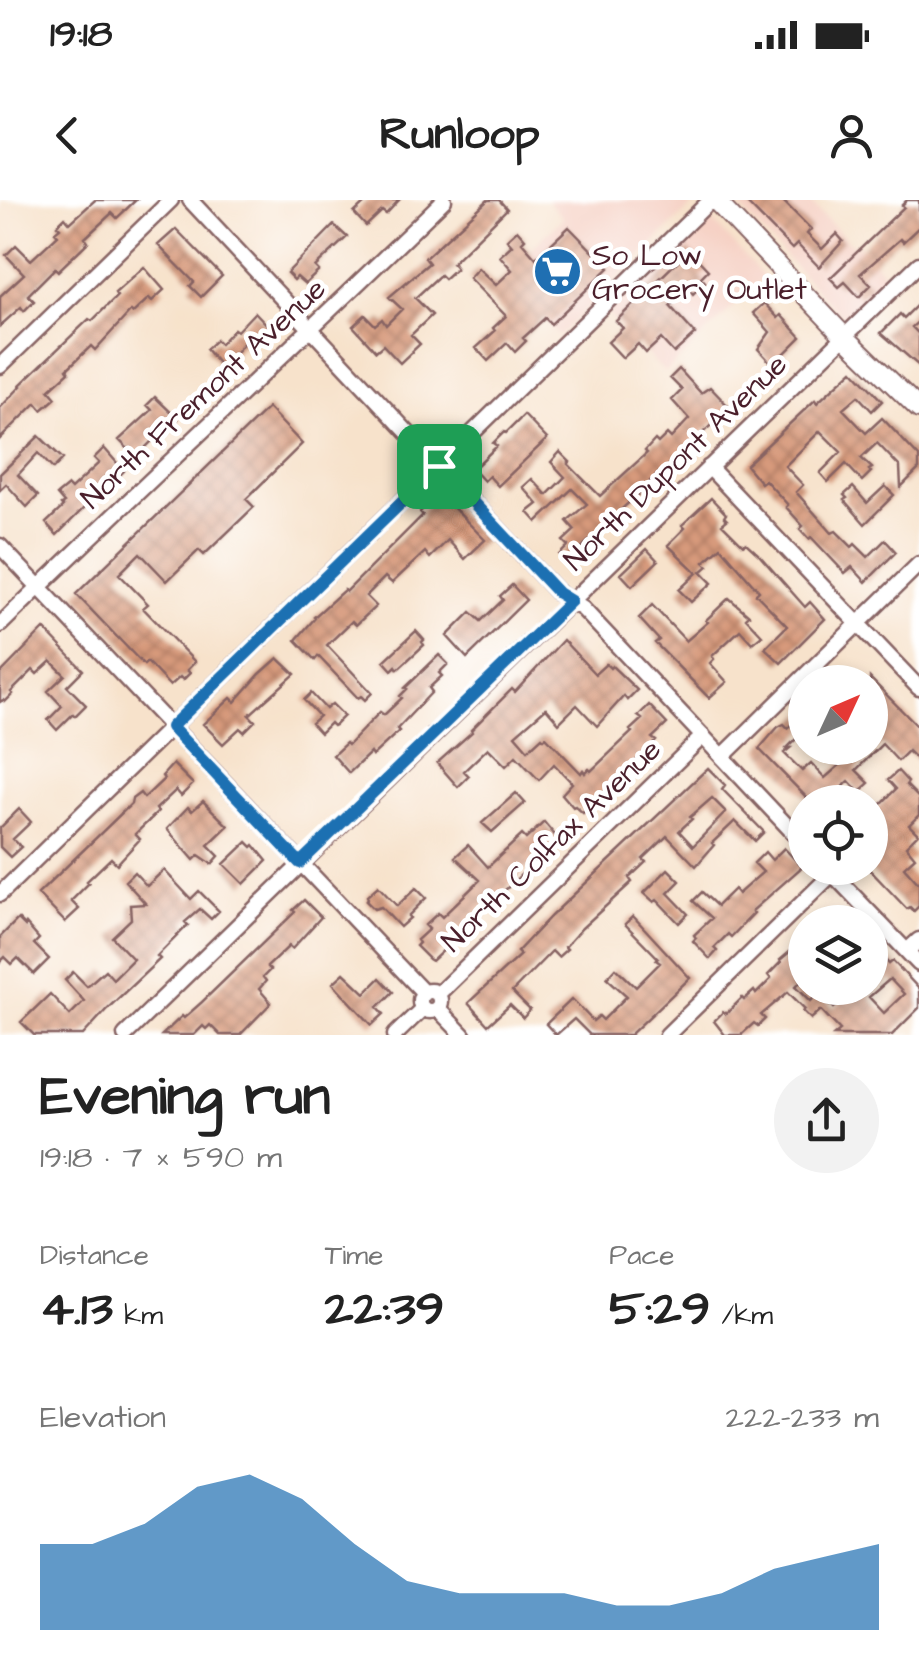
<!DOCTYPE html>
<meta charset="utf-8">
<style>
body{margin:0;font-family:"Architects Daughter",sans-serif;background:#f2f2f2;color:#222;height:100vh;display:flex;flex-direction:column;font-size:38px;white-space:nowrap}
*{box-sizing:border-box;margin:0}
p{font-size:32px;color:#767676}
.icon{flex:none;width:55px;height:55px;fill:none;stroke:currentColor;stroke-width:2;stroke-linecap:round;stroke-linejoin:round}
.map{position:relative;height:835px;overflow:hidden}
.panel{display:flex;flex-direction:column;background:#fff;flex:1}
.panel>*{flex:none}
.needle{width:65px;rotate:46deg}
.tools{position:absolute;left:788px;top:465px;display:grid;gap:20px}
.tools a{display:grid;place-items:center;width:100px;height:100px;border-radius:50%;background:#fff;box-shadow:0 5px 15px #0003;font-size:50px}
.pin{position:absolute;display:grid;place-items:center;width:85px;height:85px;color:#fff;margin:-42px;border-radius:20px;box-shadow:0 5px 15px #0006}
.round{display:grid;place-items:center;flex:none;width:105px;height:105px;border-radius:52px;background:#f2f2f2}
.headline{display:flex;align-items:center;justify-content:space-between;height:170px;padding:0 40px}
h1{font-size:55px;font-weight:700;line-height:75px}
.metrics{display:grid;grid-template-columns:repeat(3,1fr);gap:15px;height:170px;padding:10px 40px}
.metrics div{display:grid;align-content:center}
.metrics b{font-size:50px;font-weight:700}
.metrics small{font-size:28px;font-weight:400}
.metrics p{font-size:28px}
.chart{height:280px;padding:20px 40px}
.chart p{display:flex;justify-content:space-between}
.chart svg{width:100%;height:180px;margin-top:10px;fill:#1f6fb2;opacity:.7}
.status{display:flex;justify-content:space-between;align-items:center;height:70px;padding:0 50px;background:#fff;direction:ltr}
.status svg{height:28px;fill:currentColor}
header{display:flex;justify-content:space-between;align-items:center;height:130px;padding:0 40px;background:#fff;font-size:45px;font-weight:700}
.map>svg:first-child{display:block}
</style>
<div class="status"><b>19:18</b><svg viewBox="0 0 49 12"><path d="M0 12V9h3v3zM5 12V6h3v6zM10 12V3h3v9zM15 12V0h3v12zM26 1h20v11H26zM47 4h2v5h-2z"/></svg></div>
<header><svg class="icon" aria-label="back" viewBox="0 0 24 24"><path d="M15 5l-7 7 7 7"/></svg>Runloop<svg class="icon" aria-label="person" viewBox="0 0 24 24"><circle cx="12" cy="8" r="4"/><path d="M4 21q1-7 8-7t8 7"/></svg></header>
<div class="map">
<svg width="919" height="835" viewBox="0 0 919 835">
<defs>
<pattern id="building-cross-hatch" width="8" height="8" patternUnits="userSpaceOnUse" patternTransform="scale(2.5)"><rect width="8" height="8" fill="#d79a7b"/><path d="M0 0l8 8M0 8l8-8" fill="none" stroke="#b07d65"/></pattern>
</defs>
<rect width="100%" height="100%" fill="#fff"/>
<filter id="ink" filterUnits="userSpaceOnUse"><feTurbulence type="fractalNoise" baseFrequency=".01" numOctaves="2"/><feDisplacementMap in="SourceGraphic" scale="20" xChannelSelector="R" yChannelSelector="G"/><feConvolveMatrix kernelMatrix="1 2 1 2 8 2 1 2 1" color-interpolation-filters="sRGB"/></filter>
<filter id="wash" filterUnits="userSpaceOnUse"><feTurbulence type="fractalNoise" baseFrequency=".0048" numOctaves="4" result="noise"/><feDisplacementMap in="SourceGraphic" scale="40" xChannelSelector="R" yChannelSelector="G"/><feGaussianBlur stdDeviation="2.25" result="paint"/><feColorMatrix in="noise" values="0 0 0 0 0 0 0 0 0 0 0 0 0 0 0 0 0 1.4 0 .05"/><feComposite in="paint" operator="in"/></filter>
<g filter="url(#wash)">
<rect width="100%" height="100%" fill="#f7e2cb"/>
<path fill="#f6d1c5" d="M 547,0 L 692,0 L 694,4 L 559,136 L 503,76 L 563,18 Z
M 733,0 L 808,0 L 853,46 L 857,44 L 889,79 L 850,116 L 844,116 L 837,112 Z
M 702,18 L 712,20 L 764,77 L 665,173 L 607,114 L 655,69 L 662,55 Z"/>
<g id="blocks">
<path fill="url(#building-cross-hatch)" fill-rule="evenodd" d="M 95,0 L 136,0 L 117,18 L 112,13 L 85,38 L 88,42 L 58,71 L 55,68 L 28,95 L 34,101 L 24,111 L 21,107 L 0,126 L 0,96 L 24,74 L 6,55 L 16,45 L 31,60 L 58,35 L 55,32 L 60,28 L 57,25 L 65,17 L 70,23 Z
M 368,0 L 399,0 L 386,14 L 382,11 L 366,26 L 354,13 Z
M 488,0 L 499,0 L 507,9 L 452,63 L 456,68 L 444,79 L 440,75 L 415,98 L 432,115 L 411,135 L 420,144 L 400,163 L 383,145 L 376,151 L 353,126 L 365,115 L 375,125 L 382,119 L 386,125 L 402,109 L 389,97 L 429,63 L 425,58 Z
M 744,0 L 782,0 L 811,29 L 807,34 L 822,49 L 837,34 L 843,41 L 819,67 L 797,44 L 792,49 Z
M 907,0 L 919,0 L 919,27 L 903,42 L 900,39 L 860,74 L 871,85 L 859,97 L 845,82 L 839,87 L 830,78 L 904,7 L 902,5 Z
M 334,25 L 347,37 L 315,67 L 319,71 L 305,84 L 297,77 L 294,80 L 287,73 Z
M 569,27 L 609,68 L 551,124 L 545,118 L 523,138 L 526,141 L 515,152 L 507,143 L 488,161 L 476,148 L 495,131 L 493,128 L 506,116 L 469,78 L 478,68 L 496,85 L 512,70 L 500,56 L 512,45 L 507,39 L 517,30 L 525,39 L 522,42 L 536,58 Z
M 176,29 L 222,76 L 201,97 L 190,86 L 194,82 L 158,45 Z
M 689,50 L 708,70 L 701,77 L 705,82 L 693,94 L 688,88 L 670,106 L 695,134 L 674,153 L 661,139 L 646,153 L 638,144 L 623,158 L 608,142 L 623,128 L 616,121 Z
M 144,67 L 164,90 L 152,101 L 149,98 L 133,113 L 131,111 L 95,150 L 91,146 L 67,169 L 69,172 L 49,190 L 56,198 L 42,210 L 36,203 L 0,239 L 0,208 L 21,186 L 20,185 L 89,119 L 92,121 L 117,96 L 115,93 Z
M 764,103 L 778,118 L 781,115 L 801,137 L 773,165 L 758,149 L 770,132 L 753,113 Z
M 919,103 L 919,121 L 912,127 L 919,134 L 919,166 L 881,133 L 900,114 L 904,118 Z
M 255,112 L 270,128 L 257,141 L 251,134 L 232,157 L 233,158 L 222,168 L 206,149 L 216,140 L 220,144 L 234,129 L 237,131 Z
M 679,169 L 701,193 L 710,187 L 730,208 L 650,281 L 652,283 L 625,306 L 579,350 L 582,353 L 569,366 L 559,355 L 568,346 L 563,341 L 575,330 L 567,321 L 587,304 L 572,289 L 537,322 L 528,312 L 538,304 L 523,287 L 532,279 L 547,295 L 565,277 L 551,262 L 560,252 L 570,262 L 568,264 L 600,296 L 647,253 L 645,251 L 655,240 L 658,243 L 667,234 L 671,238 L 689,219 L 672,200 L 682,190 L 670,178 Z
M 853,170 L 882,201 L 872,211 L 858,196 L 843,209 L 866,233 L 882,218 L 919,257 L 919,269 L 901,287 L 900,267 L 877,243 L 861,258 L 872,268 L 869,270 L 871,272 L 862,281 L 846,264 L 828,282 L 820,273 L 841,252 L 820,231 L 785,266 L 803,285 L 796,292 L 832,333 L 836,331 L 852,347 L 855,344 L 868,357 L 885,340 L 896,352 L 866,382 L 852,367 L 845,373 L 811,337 L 809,339 L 800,329 L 803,326 L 786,307 L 788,305 L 765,280 L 761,283 L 746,265 L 815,200 L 817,203 Z
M 155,197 L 178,219 L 166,231 L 164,229 L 136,257 L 119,240 L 152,210 L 147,205 Z
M 268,208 L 302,244 L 246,299 L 254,307 L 204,355 L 199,350 L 167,381 L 140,353 L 119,374 L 148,404 L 143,408 L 195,462 L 187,470 L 190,473 L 183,480 L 180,477 L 170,486 L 147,462 L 144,465 L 76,394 Z
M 524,215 L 547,239 L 498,286 L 489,276 L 484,281 L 473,269 L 497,246 L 493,243 L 504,232 L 506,233 Z
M 39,236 L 63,259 L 53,269 L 38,253 L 18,275 L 38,296 L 27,307 L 6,284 L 0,290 L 0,274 Z
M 104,248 L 124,271 L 115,280 L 111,276 L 83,302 L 86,306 L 57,335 L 46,323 L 63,307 L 61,305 L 64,303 L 57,295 L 68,286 L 71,289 L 99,263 L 94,258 Z
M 885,286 L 894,295 L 865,324 L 844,300 L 847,298 L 844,295 L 853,287 L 867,303 Z
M 439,293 L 485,340 L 465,359 L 448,340 L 430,358 L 425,352 L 392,383 L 385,377 L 366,396 L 376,406 L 356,425 L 352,421 L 327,445 L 372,493 L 365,500 L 361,496 L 358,498 L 318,456 L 315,460 L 296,440 L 315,418 L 314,417 L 344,390 L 346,392 L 423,315 L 420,312 Z
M 711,298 L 726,314 L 724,317 L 727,320 L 722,324 L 743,345 L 746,343 L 759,355 L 805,407 L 810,402 L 825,419 L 781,463 L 765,448 L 787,426 L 756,394 L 759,391 L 721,347 L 704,362 L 708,366 L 701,372 L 712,383 L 691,402 L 679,390 L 697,373 L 668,345 L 685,328 L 682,325 Z
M 647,349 L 658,361 L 632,386 L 621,374 Z
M 512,385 L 526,400 L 467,458 L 447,436 L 471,412 L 481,421 L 503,400 L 500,396 Z
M 729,398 L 749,415 L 746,418 L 762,435 L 752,443 L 740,430 L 712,456 L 714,459 L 710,463 L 727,482 L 709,498 L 655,443 L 659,440 L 639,418 L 652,405 L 686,441 L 708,422 L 706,420 Z
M 44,429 L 83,470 L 67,486 L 86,505 L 75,516 L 73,514 L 57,530 L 48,520 L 62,506 L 48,491 L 65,475 L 51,461 L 37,474 L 33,470 L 11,492 L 13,494 L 5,502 L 3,500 L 0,502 L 0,474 Z
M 416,431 L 424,440 L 422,442 L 424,445 L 398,469 L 396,466 L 392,470 L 384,461 Z
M 563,440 L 595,474 L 606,464 L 610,468 L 612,466 L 637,490 L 627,500 L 624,496 L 597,526 L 577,505 L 559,523 L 546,508 L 515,535 L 528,550 L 542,537 L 544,539 L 546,537 L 581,573 L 583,570 L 585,573 L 589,569 L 591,571 L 632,532 L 630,530 L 642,519 L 638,516 L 649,505 L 667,524 L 652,538 L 656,541 L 583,613 L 575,606 L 573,607 L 562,594 L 572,583 L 554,564 L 539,580 L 516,556 L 506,566 L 488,548 L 464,571 L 469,576 L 458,587 L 437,563 L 472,532 L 471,530 L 512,489 L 515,492 Z
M 439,455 L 448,464 L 439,473 L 442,476 L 429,488 L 432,492 L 397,529 L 399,531 L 372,556 L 370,553 L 349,573 L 333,555 L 346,543 L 348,545 L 380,512 L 384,515 L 402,498 L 400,496 L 407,489 L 405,488 Z
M 278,458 L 295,474 L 249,515 L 255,521 L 244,532 L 240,528 L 223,544 L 203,524 L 231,498 L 235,502 L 260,474 Z
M 870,478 L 919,528 L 919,562 L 908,551 L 898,561 L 882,544 L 856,570 L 869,583 L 859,592 L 849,581 L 827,602 L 811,602 L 759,549 L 778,527 L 784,524 L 788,528 L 805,512 L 805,530 L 787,548 L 790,548 L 784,553 L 802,571 L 811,563 L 825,578 L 841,564 L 825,548 L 838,548 L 847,557 L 857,548 L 870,548 Z
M 311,493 L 326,509 L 332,504 L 344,516 L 335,525 L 333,526 L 330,523 L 320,533 L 311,523 L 319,516 L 304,500 Z
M 173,564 L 193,584 L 181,596 L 176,590 L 156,609 L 158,612 L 135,634 L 140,639 L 117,664 L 111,658 L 87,681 L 89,683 L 71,701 L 79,709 L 65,722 L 38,694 L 131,604 L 132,599 L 140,593 L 144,598 L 164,579 L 162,576 Z
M 708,568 L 725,585 L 722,589 L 764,632 L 755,641 L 735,621 L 712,643 L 714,645 L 696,666 L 667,636 L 643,659 L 646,662 L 629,678 L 632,682 L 582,728 L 565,747 L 567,749 L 558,757 L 552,751 L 512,792 L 530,810 L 523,818 L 510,805 L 488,825 L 468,803 L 520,755 L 517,752 L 551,716 ZM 712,598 L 726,612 L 693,646 L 679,631 L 692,619 L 690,617 Z
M 898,571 L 908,582 L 906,585 L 919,598 L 919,615 L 909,625 L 918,634 L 906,646 L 915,657 L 904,667 L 919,684 L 919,706 L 914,711 L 910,707 L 907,709 L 870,670 L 870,632 L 884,619 L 875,610 L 896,589 L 888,580 Z
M 516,593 L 525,603 L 492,632 L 482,623 Z
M 203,601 L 228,626 L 208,645 L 219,656 L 212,664 L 199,655 L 194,660 L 167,629 L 188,607 L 192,611 Z
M 19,609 L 31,622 L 13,639 L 21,647 L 10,657 L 0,647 L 0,628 Z
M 544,622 L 558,639 L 497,698 L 495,696 L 473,717 L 475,719 L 447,747 L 432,761 L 429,759 L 416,746 L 419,743 L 417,740 L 429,729 L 425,725 L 438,713 L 442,717 L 480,680 L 455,657 L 468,645 L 488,667 L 522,635 L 526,639 Z
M 247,642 L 252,647 L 254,645 L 267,661 L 244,684 L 224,664 Z
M 784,648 L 802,667 L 752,711 L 754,713 L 731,737 L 728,734 L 714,748 L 717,751 L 710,759 L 693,741 L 696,738 L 694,735 L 712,718 L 693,701 L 702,692 L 717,706 L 734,689 L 738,694 L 763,672 L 754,663 L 765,652 L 772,660 Z
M 668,669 L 680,681 L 668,693 L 688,714 L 679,723 L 657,700 L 654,702 L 644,693 Z
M 164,670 L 191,699 L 199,691 L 219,711 L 211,719 L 200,709 L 185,722 L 188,725 L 157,756 L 160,759 L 107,809 L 83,835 L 34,835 L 21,822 L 50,794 L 70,815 L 84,801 L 65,780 L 73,772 L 87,786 L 105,770 L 113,779 L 133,759 L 112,737 L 131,719 L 130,705 L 146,704 L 125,681 L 134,672 L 147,686 Z
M 378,686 L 397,706 L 416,688 L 426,698 L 408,716 L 410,718 L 400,727 L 381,707 L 374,709 L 366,701 L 368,698 L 367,696 Z
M 304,700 L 321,717 L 292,749 L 289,746 L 267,767 L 270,770 L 263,777 L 266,781 L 259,789 L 271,803 L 240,835 L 220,835 L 210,825 L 206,829 L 203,826 L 194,835 L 162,835 L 182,816 L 184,818 L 202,802 L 295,712 L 293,710 Z
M 633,716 L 690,778 L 630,835 L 590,835 L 574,819 L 556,835 L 546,824 L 572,799 L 593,821 L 599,816 L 603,820 L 627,796 L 607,778 L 616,768 L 636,787 L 660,763 L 656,760 L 658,758 L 625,724 Z
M 18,719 L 25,726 L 26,724 L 39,739 L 34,744 L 49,759 L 34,774 L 18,758 L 12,764 L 5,757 L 0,762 L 0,737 Z
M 805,739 L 805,777 L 796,786 L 811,801 L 819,793 L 834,808 L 856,788 L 870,788 L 870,744 L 889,764 L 893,761 L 919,789 L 919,808 L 892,835 L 834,835 L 840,830 L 821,810 L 811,819 L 803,811 L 805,809 L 788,792 L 761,815 L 765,819 L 758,826 L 754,823 L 741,835 L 725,835 L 714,821 L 723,812 L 726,814 L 742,798 L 744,800 L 754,791 L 756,794 L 771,779 L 768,775 L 781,762 L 780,760 ZM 890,779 L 904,794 L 884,813 L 869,797 Z
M 344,773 L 365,793 L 380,778 L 393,792 L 378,807 L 384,814 L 372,825 L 333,783 Z"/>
</g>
</g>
<g filter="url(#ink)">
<use href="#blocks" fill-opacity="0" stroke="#876363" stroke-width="2.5"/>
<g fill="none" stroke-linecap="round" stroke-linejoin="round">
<defs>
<path id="minor" d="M 190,0 L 558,393 L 583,409 L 805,645
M 0,166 L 171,0
M 709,267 L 919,488
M 0,346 L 424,793
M 0,425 C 147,281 298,143 444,0
M 722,557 L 919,364
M 827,668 L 919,764
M 0,694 L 711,0
M 907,751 L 919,740
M420 801a10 10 0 1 1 20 0a10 10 0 1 1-20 0Z
M 438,794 L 703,536
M 437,808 L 463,835
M 125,835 L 919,64
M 395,835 L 423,808
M 667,835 L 832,674"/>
<path id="major" d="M 715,0 L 844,136 L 919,209"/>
</defs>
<use href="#minor" stroke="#876363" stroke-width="19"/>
<use href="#major" stroke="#876363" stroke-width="22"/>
<use href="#minor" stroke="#fff" stroke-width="14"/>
<use href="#major" stroke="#fff" stroke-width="18"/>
</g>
</g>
<g fill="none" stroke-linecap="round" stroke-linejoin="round" filter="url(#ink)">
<defs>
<path id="route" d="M 439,266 L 558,393 L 571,401 L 300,663 L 171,527 Z"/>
</defs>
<use href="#route" stroke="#fff" stroke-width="20"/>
<use href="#route" stroke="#1f6fb2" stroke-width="12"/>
</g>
<defs>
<symbol id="supermarket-disc" viewBox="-11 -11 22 22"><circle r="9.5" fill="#1f6fb2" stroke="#fff"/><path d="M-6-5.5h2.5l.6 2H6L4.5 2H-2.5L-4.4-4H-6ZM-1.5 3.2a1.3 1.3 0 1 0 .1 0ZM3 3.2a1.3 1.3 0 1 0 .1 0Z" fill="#fff"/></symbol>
</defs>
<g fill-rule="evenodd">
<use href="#supermarket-disc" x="530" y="44" width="55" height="55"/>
</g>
<g text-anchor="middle" stroke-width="9" stroke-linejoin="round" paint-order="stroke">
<g font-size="30" fill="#4a1f2b" stroke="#fff" text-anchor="start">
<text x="592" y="65">So Low<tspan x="592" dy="34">Grocery Outlet</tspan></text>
</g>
<g font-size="30" fill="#4a1f2b" stroke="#fff">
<text transform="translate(203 193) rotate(-43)" y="10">North Fremont Avenue</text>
<text transform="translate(675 262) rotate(-44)" y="10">North Dupont Avenue</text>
<text transform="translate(551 645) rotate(-44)" y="10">North Colfax Avenue</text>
</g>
</g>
</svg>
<div class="tools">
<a><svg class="needle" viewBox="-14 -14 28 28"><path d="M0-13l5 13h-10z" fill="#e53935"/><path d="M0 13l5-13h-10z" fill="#767676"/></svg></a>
<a><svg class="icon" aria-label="locate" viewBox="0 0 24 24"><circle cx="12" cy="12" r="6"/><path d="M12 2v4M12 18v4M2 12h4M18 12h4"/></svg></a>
<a><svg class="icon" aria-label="layers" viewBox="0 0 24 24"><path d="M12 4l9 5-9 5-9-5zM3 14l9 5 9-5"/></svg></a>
</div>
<div class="pin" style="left:439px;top:266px;background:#1e9e55"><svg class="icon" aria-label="arrive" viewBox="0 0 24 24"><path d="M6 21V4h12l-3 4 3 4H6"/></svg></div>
</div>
<section class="panel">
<div class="headline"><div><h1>Evening run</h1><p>19:18 · 7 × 590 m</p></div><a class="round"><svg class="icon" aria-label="share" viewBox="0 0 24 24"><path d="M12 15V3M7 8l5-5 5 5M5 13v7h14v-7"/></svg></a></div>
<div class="metrics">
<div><p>Distance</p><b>4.13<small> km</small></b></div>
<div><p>Time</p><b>22:39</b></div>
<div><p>Pace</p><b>5:29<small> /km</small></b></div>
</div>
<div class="chart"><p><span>Elevation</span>222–233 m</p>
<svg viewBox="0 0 160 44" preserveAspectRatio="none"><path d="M0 44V23L10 23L20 18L30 9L40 6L50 12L60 23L70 32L80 35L90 35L100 35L110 38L120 38L130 35L140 29L150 26L160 23V44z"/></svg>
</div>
</section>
